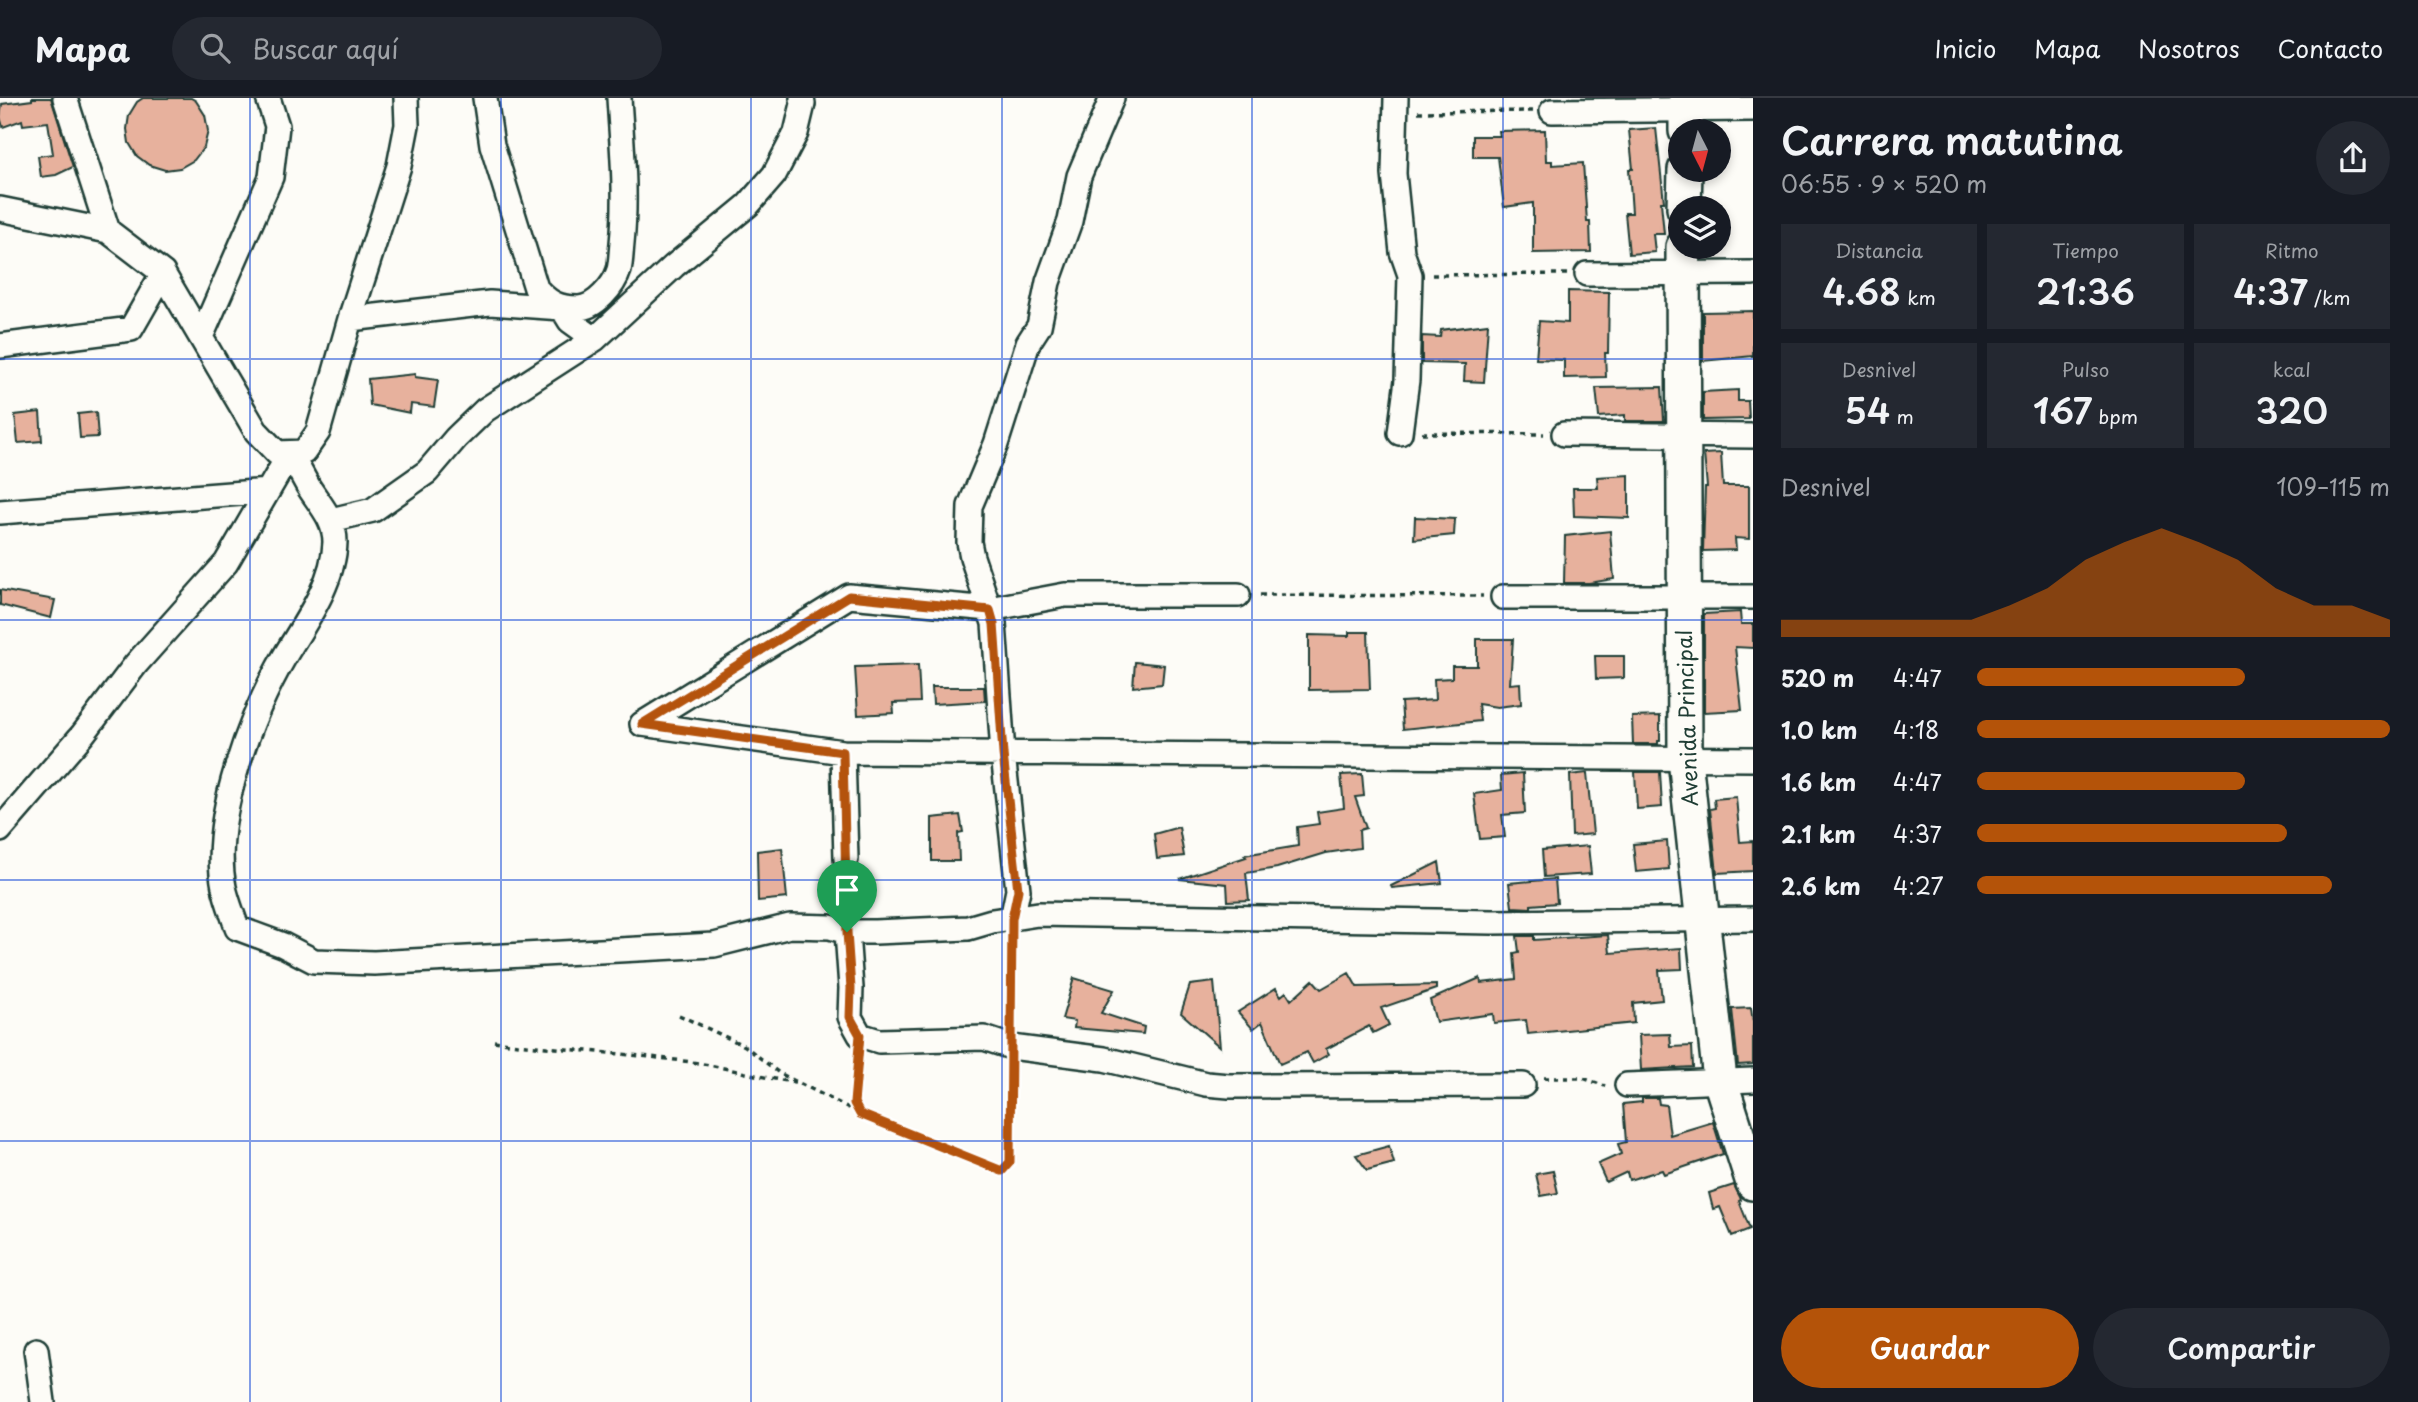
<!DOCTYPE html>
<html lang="es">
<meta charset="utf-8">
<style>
body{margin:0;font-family:"Playpen Sans",sans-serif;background:#242831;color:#f1f3f6;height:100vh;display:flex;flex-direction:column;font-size:26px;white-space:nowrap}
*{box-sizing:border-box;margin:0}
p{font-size:23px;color:#9ea1a6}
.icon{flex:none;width:38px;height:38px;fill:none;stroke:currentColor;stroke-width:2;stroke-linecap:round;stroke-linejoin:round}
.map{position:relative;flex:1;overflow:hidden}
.panel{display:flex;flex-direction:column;background:#171b24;width:665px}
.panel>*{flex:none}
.needle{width:46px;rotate:174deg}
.fabs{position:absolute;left:1668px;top:21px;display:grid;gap:14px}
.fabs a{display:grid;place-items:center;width:63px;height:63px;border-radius:50%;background:#171b24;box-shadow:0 4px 10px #0003;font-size:35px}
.pin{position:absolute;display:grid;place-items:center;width:60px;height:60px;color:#fff;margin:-72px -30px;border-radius:50% 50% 50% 0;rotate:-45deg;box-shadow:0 0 7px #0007}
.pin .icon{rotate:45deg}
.round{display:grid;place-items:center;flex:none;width:74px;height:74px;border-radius:37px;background:#242831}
.headline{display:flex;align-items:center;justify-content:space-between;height:119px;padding:0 28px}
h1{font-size:38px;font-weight:600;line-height:52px}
.metrics{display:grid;grid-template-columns:repeat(3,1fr);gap:10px;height:119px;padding:7px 28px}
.metrics div{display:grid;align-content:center;border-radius:0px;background:#242831;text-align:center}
.metrics b{font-size:35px;font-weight:600}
.metrics small{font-size:19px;font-weight:400}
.metrics p{font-size:19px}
.chart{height:196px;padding:14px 28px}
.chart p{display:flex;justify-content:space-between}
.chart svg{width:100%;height:126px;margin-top:7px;fill:#b45309;opacity:.7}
.cta{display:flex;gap:14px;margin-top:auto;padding:14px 28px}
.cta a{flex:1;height:80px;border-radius:42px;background:#b45309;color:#fff;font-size:28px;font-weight:600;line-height:80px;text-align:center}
.cta a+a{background:#242831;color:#f1f3f6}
ul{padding:0 28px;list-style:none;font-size:23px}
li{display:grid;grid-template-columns:112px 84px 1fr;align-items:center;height:52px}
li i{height:18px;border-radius:9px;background:#b45309}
header{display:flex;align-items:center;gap:42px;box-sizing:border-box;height:98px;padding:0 35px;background:#171b24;border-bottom:2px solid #363941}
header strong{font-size:33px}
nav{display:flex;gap:38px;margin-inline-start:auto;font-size:24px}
.search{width:490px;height:63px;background:#242831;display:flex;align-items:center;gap:18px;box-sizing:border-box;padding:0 24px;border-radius:38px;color:#9ea1a6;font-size:26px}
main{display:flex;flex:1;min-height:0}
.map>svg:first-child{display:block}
</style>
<header>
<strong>Mapa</strong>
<div class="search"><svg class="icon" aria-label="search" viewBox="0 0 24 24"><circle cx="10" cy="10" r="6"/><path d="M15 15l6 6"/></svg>Buscar aquí</div>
<nav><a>Inicio</a><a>Mapa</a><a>Nosotros</a><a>Contacto</a></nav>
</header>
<main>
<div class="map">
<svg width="1753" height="1304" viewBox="0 0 1753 1304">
<rect width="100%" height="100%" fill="#fdfcf7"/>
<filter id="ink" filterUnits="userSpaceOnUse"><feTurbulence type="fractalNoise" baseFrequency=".0143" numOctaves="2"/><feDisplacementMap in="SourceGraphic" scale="14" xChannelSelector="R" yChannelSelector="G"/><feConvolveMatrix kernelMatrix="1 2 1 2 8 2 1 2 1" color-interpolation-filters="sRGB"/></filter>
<g filter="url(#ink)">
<path fill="#e7b19d" stroke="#1f3d34" stroke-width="2" d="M 32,0 L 51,0 L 73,69 L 56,77 L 41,79 L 38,58 L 53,56 L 48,24 L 23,27 L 22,22 L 3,29 L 0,19 L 2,6 L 32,2 Z
M 143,0 L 191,0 L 196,3 L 205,17 L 208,33 L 204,49 L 194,62 L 180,70 L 165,72 L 149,67 L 137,58 L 129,45 L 127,31 L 129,17 L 137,4 Z
M 1656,30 L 1664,104 L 1661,104 L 1664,136 L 1653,136 L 1655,154 L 1629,156 L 1625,115 L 1632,115 L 1629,71 L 1633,71 L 1629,32 Z
M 1545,32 L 1546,63 L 1552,63 L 1552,67 L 1583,65 L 1587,124 L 1590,124 L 1591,154 L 1533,155 L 1533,105 L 1504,109 L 1498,59 L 1473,59 L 1473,38 L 1500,38 L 1499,33 Z
M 1568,193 L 1609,194 L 1608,255 L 1605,255 L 1606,279 L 1564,280 L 1564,262 L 1536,261 L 1539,223 L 1568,225 Z
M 1753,213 L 1753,258 L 1703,263 L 1703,214 Z
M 1488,226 L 1484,284 L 1464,283 L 1465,266 L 1422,265 L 1422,238 L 1440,239 L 1441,232 Z
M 415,276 L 415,279 L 438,282 L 434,309 L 411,306 L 410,315 L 370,307 L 368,281 Z
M 1662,289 L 1664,323 L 1625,323 L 1625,317 L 1599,319 L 1596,290 Z
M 1738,292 L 1738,303 L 1748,303 L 1749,321 L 1703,322 L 1703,294 Z
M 40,314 L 42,343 L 18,345 L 15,317 Z
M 96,314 L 98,339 L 80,340 L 78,316 Z
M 1721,355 L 1723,388 L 1749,388 L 1749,441 L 1735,440 L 1736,452 L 1703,453 L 1705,389 L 1707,389 L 1704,356 Z
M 1629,377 L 1629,420 L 1574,418 L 1573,390 L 1598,390 L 1597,379 Z
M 1415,419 L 1455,421 L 1454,437 L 1414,441 Z
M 1610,433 L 1614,481 L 1589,485 L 1564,485 L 1565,438 Z
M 0,492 L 55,502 L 51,520 L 0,507 Z
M 1740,514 L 1741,526 L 1753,526 L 1753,550 L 1735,549 L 1742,612 L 1704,614 L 1704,516 Z
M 1349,534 L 1368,534 L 1370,591 L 1309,592 L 1309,537 L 1349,538 Z
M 1477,541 L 1513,541 L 1510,586 L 1520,585 L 1521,606 L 1497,609 L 1478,606 L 1480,623 L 1403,631 L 1401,604 L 1435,602 L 1434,581 L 1452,580 L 1452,568 L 1477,568 Z
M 1595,558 L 1624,558 L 1624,580 L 1596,581 Z
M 1135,564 L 1164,567 L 1162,586 L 1133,589 Z
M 918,567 L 920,604 L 893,605 L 894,615 L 858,617 L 855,569 Z
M 932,589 L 984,589 L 985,603 L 933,606 Z
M 1660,618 L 1660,643 L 1658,643 L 1658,646 L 1633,646 L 1632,619 Z
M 1635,674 L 1660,674 L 1662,709 L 1637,711 Z
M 1523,675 L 1525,715 L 1502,717 L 1505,739 L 1480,741 L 1474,696 L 1502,692 L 1501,677 Z
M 1587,675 L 1593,736 L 1572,738 L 1570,677 Z
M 1362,676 L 1364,698 L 1355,699 L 1366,730 L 1359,732 L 1360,750 L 1326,755 L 1277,770 L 1246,775 L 1249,802 L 1228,803 L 1227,786 L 1179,781 L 1246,759 L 1244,757 L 1298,748 L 1297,729 L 1319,726 L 1317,714 L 1344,710 L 1341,677 Z
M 1736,699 L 1740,744 L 1753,743 L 1753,773 L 1717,775 L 1710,711 L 1715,710 L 1714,701 Z
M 960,717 L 963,734 L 958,735 L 959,763 L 932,763 L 932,720 Z
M 1179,729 L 1184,758 L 1157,761 L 1154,736 Z
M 1667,743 L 1669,771 L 1636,774 L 1633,746 Z
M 1588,748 L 1591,776 L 1544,779 L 1542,752 Z
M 782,750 L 787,800 L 758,803 L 757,753 Z
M 1439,764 L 1442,785 L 1392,790 L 1391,788 Z
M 1555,781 L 1557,805 L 1531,807 L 1531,810 L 1512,809 L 1509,785 Z
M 1608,837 L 1610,855 L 1681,850 L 1682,871 L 1659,872 L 1662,902 L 1633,905 L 1634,925 L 1528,936 L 1526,922 L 1494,925 L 1493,916 L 1436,924 L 1430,902 L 1480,880 L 1481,885 L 1516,881 L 1514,855 L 1519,854 L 1517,838 L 1534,838 L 1534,842 Z
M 1349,875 L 1357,889 L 1436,887 L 1436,891 L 1381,910 L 1389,927 L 1373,935 L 1369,928 L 1326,951 L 1329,956 L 1313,965 L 1307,954 L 1280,966 L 1262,924 L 1253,931 L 1238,914 L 1276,890 L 1281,898 L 1286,894 L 1291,902 L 1313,882 L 1321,891 Z
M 1074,880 L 1114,892 L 1101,915 L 1144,929 L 1143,936 L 1074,930 L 1075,923 L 1062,921 Z
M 1214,884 L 1220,949 L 1181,915 L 1190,887 Z
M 1751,910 L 1753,924 L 1753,966 L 1738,967 L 1732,911 Z
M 1670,936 L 1671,949 L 1692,948 L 1693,969 L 1641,972 L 1639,937 Z
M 1642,1000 L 1658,1000 L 1659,1006 L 1666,1007 L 1670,1037 L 1713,1024 L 1723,1056 L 1664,1076 L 1662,1072 L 1629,1082 L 1627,1074 L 1606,1084 L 1598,1066 L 1621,1056 L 1618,1046 L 1626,1044 L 1623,1006 L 1642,1004 Z
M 1389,1048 L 1394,1065 L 1367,1072 L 1356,1057 Z
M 1553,1073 L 1558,1095 L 1541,1098 L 1536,1076 Z
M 1734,1087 L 1740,1099 L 1741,1102 L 1739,1103 L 1750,1131 L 1732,1138 L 1720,1109 L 1713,1111 L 1709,1095 Z"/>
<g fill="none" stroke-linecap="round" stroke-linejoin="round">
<defs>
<path id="street" d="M 65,0 L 108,133
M 485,0 L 492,47 L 536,190 C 548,205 559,210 578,210 C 595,210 614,188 619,172 C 621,164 621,154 622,145 C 627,96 622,49 619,0
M 1396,0 L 1394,76 L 1402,154 L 1410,177 L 1407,282 L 1400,335
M 1552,13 L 1753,11
M 0,111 L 108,133 L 163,175 L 256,333 L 277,355 L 304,354 L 318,334 L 350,221 L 399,68 L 407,27 L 406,0
M 1587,176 L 1753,175
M 350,221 L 490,205 L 562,210 L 570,223 L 595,241
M 201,239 L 271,79 L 277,28 L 268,0
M 0,248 L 131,231 L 163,175
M 1564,336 L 1753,338
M 290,355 C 296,366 302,377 308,388 C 319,406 335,421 335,444 C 334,484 306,523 286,556 C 252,614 210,721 224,789 C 227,803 233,817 237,830 L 283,847 L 314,863 L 374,865 L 714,847 L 790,828 L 830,829 L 847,834 L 875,834 L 968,830 L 992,823 L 1038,816 L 1492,824 L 1753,821
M 0,414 L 268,393
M 331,422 L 373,412 L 427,374 L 456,340 L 485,312 L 595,241 L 674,168 L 748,107 L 774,77 L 796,35 L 803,6 L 802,0
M 1503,499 L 1753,499
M 642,626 L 843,654 L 1753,661
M 642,626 L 849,498 L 990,511 L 1065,497 L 1238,497
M 843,654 L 846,761
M 0,732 L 83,636 L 136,566 L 226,465 L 290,355
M 1012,821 L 1018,792 L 1003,656 L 994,525 L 972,459 L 969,444 L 970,408 L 996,346 L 1028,245 L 1039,228 L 1048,184 L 1070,123 L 1079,78 L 1112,0
M 847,834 L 851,890 L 850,919 L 860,937 L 879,943 L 984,940 L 1011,949 L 1104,961 L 1206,986 L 1229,988 L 1523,987
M 1627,987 L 1753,982
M 36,1252 L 43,1304"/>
<path id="secondary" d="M 1686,0 L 1686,33
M 1684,110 L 1685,72
M 1683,149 L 1685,661 L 1720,982 L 1753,1085"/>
</defs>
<use href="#street" stroke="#1f3d34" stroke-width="28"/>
<use href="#secondary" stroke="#1f3d34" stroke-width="38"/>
<path stroke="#1f3d34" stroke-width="3.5" stroke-dasharray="5 5" stroke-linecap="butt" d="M 1418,14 L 1533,13
M 1432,177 L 1568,176
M 1422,335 L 1544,336
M 1260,497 L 1483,498
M 847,781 L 847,811
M 679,917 L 745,948 L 779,975 L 859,1015
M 1012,928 L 1012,841
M 494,943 C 560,952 626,955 691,964 C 727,969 759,980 796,984
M 858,959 L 854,1005 L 860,1016 L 1002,1074 L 1010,1064 L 1011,970
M 1544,980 L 1583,980 L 1605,988"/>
<use href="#street" stroke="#fdfcf7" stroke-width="23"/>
<use href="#secondary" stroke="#fdfcf7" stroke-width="33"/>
</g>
</g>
<g fill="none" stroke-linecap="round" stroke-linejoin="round" filter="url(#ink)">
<defs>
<path id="route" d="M 849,498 L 990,512 L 994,526 L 1003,656 L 1018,792 L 1012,821 L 1010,1064 L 1002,1073 L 860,1016 L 854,1005 L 860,937 L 850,919 L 851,890 L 847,834 L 843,654 L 642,626 Z"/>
</defs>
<use href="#route" stroke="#fff" stroke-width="14"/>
<use href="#route" stroke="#b45309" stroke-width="9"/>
</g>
<path fill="none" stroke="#1d4ed8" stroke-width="2" stroke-opacity="0.55" d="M 250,0 L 250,1304M 501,0 L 501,1304M 751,0 L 751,1304M 1002,0 L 1002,1304M 1252,0 L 1252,1304M 1503,0 L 1503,1304M 0,261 L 1753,261M 0,522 L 1753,522M 0,782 L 1753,782M 0,1043 L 1753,1043"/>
<g text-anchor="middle" stroke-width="5" stroke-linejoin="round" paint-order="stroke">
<g font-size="21" fill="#1f3d34" stroke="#fdfcf7">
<text transform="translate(1688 620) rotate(-92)" y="7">Avenida Principal</text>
</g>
</g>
</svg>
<div class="fabs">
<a><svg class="needle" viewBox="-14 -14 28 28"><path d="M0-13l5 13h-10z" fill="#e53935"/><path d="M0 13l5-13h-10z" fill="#9ea1a6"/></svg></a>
<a><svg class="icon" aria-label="layers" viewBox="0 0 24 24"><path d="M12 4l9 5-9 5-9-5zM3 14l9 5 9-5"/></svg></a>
</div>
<div class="pin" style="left:847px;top:834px;background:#1e9e55"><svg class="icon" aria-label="arrive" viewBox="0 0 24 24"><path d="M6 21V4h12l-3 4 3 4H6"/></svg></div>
</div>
<section class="panel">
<div class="headline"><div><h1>Carrera matutina</h1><p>06:55 · 9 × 520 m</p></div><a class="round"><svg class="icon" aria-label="share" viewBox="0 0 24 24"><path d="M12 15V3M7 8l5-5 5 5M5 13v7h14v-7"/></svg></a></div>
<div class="metrics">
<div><p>Distancia</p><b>4.68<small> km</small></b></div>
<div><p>Tiempo</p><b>21:36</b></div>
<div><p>Ritmo</p><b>4:37<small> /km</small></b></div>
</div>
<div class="metrics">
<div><p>Desnivel</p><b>54<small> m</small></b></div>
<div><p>Pulso</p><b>167<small> bpm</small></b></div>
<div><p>kcal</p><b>320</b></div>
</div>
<div class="chart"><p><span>Desnivel</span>109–115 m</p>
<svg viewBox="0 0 160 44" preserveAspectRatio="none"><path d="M0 44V38L10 38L20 38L30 38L40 38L50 38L60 33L70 27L80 17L90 11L100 6L110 11L120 17L130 27L140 33L150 33L160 38V44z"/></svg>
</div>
<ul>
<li><b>520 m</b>4:47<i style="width:65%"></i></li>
<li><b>1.0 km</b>4:18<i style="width:100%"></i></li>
<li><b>1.6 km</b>4:47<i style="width:65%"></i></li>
<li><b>2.1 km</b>4:37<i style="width:75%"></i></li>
<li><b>2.6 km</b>4:27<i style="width:86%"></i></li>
</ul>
<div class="cta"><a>Guardar</a><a>Compartir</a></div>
</section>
</main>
